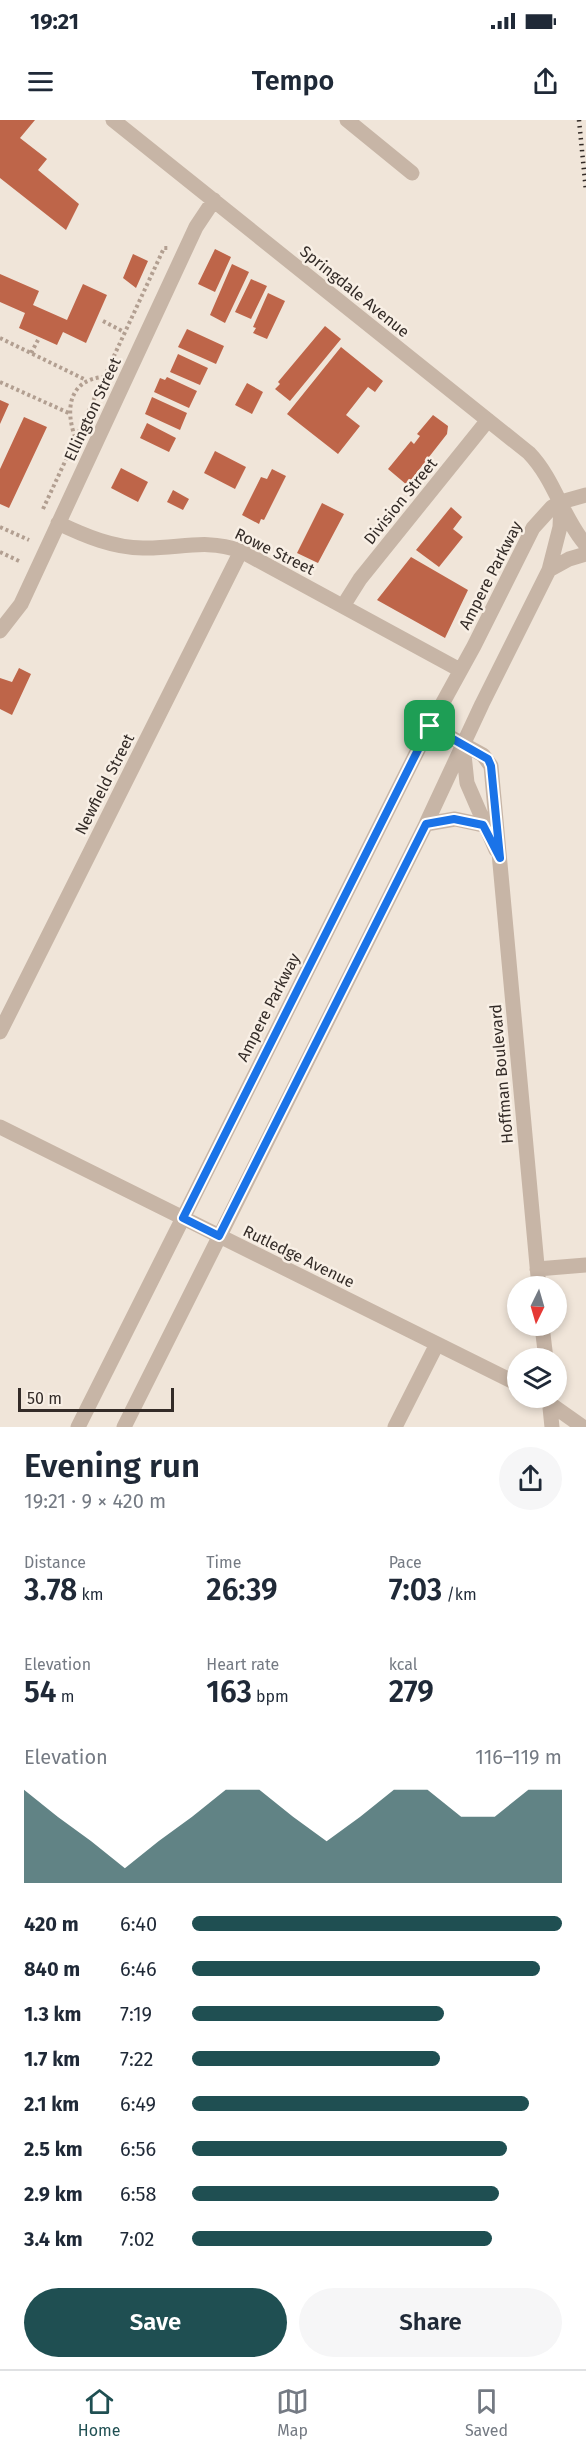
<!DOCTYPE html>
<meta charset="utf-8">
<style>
body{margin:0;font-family:"Fira Sans",sans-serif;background:#f6f6f7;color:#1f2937;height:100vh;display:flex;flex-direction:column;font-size:22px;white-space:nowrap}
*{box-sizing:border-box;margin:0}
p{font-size:20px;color:#747a83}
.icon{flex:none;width:33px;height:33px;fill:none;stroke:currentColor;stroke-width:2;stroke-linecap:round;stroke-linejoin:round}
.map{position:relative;height:1307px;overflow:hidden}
.panel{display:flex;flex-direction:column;background:#fff;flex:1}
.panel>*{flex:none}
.needle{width:39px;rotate:185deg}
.controls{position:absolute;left:507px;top:1156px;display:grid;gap:12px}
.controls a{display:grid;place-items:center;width:60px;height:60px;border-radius:50%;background:#fff;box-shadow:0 3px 9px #0003;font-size:30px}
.scale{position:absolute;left:18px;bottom:15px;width:156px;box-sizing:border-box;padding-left:6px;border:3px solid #332b27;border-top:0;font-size:16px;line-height:21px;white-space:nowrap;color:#332b27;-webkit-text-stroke:4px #f8efe5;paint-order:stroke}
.pin{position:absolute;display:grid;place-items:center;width:51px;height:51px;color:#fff;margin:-26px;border-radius:12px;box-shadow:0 3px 9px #0006}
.round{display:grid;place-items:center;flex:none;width:63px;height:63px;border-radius:32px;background:#f6f6f7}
.summary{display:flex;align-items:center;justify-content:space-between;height:102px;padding:0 24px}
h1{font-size:33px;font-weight:600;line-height:45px}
.metrics{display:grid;grid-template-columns:repeat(3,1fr);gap:9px;height:102px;padding:6px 24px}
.metrics div{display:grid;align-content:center}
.metrics b{font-size:30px;font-weight:600}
.metrics small{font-size:16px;font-weight:400}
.metrics p{font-size:16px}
.chart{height:168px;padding:12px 24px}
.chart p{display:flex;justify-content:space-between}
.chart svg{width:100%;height:108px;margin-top:6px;fill:#1f4f52;opacity:.7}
.primary-button{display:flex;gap:12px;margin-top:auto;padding:12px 24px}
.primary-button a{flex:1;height:69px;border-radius:36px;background:#1f4f52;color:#fff;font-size:24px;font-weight:600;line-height:69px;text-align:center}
.primary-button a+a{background:#f6f6f7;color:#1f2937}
ul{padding:0 24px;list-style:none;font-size:20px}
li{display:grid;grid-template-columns:96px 72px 1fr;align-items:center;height:45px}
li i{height:15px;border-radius:8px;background:#1f4f52}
.status{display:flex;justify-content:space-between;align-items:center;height:42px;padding:0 30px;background:#fff;direction:ltr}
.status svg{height:16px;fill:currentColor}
header{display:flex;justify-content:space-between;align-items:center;height:78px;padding:0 24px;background:#fff;font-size:27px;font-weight:600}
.menu{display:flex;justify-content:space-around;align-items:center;height:84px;border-top:2px solid #e0e1e3;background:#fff;font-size:16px;color:#747a83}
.menu a{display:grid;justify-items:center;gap:3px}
.menu .selected{color:#1f4f52}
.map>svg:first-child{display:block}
</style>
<div class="status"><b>19:21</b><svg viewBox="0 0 49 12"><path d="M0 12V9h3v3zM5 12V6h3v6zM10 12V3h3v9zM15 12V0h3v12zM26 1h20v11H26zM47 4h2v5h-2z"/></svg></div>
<header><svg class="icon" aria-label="menu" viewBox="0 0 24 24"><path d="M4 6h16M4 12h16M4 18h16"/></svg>Tempo<svg class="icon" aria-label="share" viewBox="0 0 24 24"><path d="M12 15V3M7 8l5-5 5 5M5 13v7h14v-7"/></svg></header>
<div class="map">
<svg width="586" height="1307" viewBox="0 0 586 1307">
<rect width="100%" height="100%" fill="#f0e5d9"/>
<path fill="#be6549" d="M 0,0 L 35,0 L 20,18 L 47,39 L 38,50 L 79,84 L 66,110 L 0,58 Z
M 215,129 L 231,137 L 215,172 L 198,164 Z
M 133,134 L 148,141 L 136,168 L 123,158 Z
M 232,144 L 249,152 L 225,203 L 210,195 Z
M 0,154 L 39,171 L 33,185 L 67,200 L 83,164 L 107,175 L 86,223 L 63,212 L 57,225 L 19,208 L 25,193 L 0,182 Z
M 251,159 L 267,166 L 251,199 L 235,192 Z
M 268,173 L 285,181 L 267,219 L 253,213 L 256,208 L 253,207 Z
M 325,206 L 341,219 L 290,281 L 275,269 L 280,264 L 278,262 Z
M 187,209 L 224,226 L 216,244 L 178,227 Z
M 341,227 L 383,261 L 375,272 L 368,267 L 346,295 L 360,306 L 338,334 L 287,294 Z
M 178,234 L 208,248 L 200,265 L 170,252 Z
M 167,257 L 197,271 L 189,288 L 154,272 L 160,258 L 165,260 Z
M 247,263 L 263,272 L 252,294 L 235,285 Z
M 152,277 L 187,293 L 180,310 L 145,294 Z
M 0,280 L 9,284 L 0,304 Z
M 433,295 L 448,306 L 447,314 L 407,365 L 388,349 L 411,321 L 414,324 L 420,316 L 417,314 Z
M 24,297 L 47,307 L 9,388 L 0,384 L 0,349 Z
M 147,303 L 176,318 L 169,332 L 140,318 Z
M 215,331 L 246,347 L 235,369 L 204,353 Z
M 121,348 L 148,362 L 138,382 L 111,368 Z
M 272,349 L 286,356 L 264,400 L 261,399 L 259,404 L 242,395 L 261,357 L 267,359 Z
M 173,370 L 189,379 L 183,390 L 167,382 Z
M 322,383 L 344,394 L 318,443 L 297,433 Z
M 451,387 L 462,397 L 453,409 L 463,417 L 439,447 L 416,430 Z
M 411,437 L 468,470 L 445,518 L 377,480 Z
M 19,548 L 31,554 L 12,595 L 0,589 L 0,558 L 12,562 Z"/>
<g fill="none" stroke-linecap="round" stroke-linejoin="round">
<path stroke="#b29f91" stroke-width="4" stroke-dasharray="3 3" stroke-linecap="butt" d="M 103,201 L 124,212
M 0,218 L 86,260
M 31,233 L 38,220
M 0,262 L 71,294
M 75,317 C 65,289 69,260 103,257
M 43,389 L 164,128 L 169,128
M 0,407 L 29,420
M 0,432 L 19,441"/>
<path stroke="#c7b5a6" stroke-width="15" d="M 113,0 L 529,333 C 555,360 562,397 586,425
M 347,0 L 412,53
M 58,403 C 85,416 114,428 143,428 C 179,429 205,418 241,431 L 460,550
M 549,450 L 569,439 L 586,434
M 343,486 L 360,459 L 488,300
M 0,511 L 21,484 L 196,107 L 214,80
M 430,606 L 483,635 L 491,646 L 539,1167
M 463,625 L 467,663 L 496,730
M 426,704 L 455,699 L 483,705
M 0,912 L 241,431
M 0,1007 L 518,1264
M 537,1149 L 586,1145
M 542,1206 L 546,1239
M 542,1278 L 583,1307
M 549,1278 L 552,1307
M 78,1307 L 430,606 L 474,526 L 533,408 L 552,387 L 561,382 L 586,375
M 124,1307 L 426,704 L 482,584 L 549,450 L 560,407 L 561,382
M 395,1307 L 437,1224"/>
<path stroke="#332b27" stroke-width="4.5" stroke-dasharray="1.5 4.5" stroke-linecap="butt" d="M 579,0 L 586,71"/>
</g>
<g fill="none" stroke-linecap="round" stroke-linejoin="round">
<defs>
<path id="route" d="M 430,606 L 488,639 L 491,646 L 500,738 L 483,705 L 454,699 L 426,704 L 219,1116 L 183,1098 Z"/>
</defs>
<use href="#route" stroke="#fff" stroke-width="12"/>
<use href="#route" stroke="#1a73e8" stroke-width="8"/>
</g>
<g text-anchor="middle" stroke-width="5" stroke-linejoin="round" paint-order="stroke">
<g font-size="16" fill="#332b27" stroke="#f8efe5">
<text transform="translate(355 171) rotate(39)" y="6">Springdale Avenue</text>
<text transform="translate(92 289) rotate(-65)" y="6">Ellington Street</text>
<text transform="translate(400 381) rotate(-51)" y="6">Division Street</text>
<text transform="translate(275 431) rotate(26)" y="6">Rowe Street</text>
<text transform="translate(490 455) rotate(-63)" y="6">Ampere Parkway</text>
<text transform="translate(104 664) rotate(-63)" y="6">Newfield Street</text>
<text transform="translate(268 887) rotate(-63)" y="6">Ampere Parkway</text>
<text transform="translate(501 954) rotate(-95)" y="6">Hoffman Boulevard</text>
<text transform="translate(299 1136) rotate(26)" y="6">Rutledge Avenue</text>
</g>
</g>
</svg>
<div class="controls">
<a><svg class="needle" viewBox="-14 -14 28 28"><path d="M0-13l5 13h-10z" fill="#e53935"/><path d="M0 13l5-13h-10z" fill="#747a83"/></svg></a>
<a><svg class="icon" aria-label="layers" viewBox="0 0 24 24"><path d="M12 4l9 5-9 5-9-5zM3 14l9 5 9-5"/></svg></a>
</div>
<div class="scale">50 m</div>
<div class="pin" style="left:430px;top:606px;background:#1e9e55"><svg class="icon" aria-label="arrive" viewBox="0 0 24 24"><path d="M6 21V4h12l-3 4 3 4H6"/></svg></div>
</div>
<section class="panel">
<div class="summary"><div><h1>Evening run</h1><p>19:21 · 9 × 420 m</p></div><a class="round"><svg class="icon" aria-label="share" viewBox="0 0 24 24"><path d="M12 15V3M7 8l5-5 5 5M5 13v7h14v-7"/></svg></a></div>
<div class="metrics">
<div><p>Distance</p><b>3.78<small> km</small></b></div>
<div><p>Time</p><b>26:39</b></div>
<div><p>Pace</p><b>7:03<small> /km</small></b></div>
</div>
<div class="metrics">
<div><p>Elevation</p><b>54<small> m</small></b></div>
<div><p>Heart rate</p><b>163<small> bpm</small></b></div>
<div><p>kcal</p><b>279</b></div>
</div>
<div class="chart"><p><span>Elevation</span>116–119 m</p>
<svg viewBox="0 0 160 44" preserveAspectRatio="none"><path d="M0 44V6L10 17L20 27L30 38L40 27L50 17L60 6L70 6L80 17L90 27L100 17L110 6L120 6L130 17L140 17L150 6L160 6V44z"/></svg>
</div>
<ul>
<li><b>420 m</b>6:40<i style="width:100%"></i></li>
<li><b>840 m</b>6:46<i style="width:94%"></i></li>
<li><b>1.3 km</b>7:19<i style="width:68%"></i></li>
<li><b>1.7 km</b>7:22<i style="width:67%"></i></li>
<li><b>2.1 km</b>6:49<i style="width:91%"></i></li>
<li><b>2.5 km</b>6:56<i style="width:85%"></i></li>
<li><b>2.9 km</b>6:58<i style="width:83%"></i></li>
<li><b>3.4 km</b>7:02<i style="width:81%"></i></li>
</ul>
<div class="primary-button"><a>Save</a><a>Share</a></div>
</section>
<nav class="menu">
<a class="selected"><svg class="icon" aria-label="home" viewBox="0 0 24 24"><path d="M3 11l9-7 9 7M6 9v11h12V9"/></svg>Home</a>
<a><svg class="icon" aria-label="map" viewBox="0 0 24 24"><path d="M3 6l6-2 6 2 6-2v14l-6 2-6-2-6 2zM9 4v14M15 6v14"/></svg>Map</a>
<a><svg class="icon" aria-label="saved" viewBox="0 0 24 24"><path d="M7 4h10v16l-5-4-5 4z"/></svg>Saved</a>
</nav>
